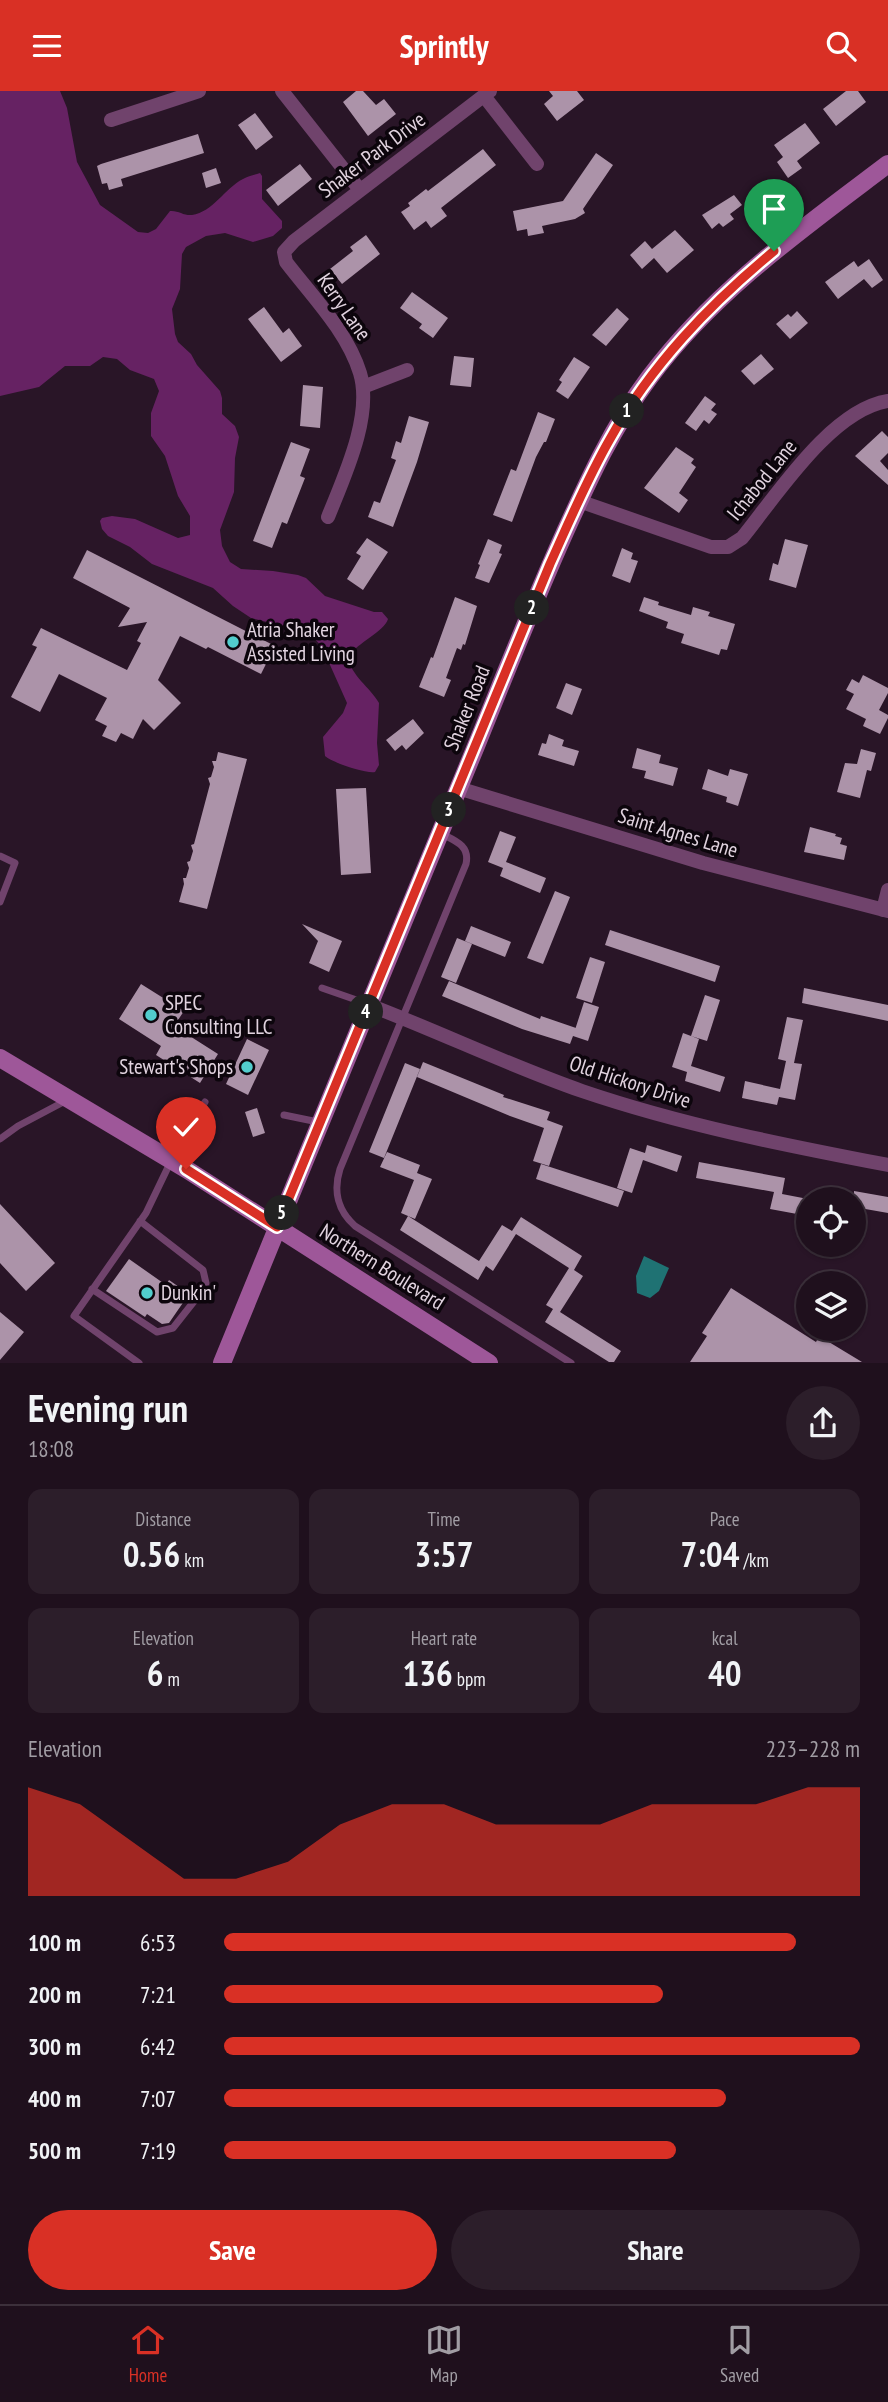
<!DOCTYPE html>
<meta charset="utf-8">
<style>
body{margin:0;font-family:"PT Sans Narrow",sans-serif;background:#2c1e2a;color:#f1f3f6;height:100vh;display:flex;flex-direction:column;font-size:26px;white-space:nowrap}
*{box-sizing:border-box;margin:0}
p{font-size:23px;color:#a19da4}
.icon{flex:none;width:38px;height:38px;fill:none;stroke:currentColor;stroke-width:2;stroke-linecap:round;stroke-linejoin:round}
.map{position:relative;height:1272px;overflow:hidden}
.drawer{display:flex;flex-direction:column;background:#1f101d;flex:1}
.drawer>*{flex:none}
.controls{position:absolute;left:796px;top:1096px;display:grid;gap:14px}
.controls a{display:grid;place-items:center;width:70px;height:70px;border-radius:50%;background:#1f101d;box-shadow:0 2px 5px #0004,0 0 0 2px #3c303b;font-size:35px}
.pin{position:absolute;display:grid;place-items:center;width:60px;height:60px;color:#fff;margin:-72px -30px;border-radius:50% 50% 50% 0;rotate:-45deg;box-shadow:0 0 7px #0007}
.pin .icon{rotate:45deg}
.km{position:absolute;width:35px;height:35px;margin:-18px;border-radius:50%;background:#222;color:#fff;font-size:19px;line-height:35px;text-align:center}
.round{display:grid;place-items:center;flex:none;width:74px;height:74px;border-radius:37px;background:#2c1e2a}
.overview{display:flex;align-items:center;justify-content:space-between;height:119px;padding:0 28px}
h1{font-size:38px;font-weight:800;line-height:52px}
.metrics{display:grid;grid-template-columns:repeat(3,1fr);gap:10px;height:119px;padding:7px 28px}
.metrics div{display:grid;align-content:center;border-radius:14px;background:#2c1e2a;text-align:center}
.metrics b{font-size:35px;font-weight:800}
.metrics small{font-size:19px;font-weight:400}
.metrics p{font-size:19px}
.chart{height:196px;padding:14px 28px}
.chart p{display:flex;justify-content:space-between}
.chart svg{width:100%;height:126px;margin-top:7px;fill:#d93025;opacity:.7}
.action{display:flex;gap:14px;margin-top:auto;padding:14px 28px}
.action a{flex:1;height:80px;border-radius:42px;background:#d93025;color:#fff;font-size:28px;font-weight:800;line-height:80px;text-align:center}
.action a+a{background:#2c1e2a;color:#f1f3f6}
ul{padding:0 28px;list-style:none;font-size:23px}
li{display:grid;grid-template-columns:112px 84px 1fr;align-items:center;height:52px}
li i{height:18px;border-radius:9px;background:#d93025}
header{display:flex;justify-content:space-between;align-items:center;height:91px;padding:0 28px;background:#d93025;color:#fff;font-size:32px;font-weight:800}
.menu{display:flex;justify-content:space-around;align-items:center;height:98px;border-top:2px solid #3c303b;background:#1f101d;font-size:19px;color:#a19da4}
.menu a{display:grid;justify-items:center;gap:4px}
.menu .active{color:#d93025}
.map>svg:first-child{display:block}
</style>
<header><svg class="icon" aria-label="menu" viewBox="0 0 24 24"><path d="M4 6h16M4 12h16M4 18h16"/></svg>Sprintly<svg class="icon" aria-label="search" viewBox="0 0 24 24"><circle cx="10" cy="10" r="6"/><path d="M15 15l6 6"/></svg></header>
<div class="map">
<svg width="888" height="1272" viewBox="0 0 888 1272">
<rect width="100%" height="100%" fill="#291527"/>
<path fill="#662263" d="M 0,0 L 60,0 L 67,17 L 77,71 L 100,114 L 138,141 L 148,142 L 156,138 L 170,120 C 178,119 184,125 192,124 C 213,121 225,97 243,88 C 248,85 254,84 260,82 L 262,85 L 262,108 L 282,130 L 282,137 L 273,145 L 253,151 L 225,142 L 206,145 L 186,156 L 182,163 L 180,198 L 172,218 L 175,243 L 178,251 L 191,263 L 197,274 L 220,300 L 222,307 L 222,323 L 235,335 L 239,346 L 235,367 L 234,401 L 220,439 L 222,455 L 230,471 L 241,478 L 273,480 L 298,484 L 306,487 L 325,505 L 374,521 L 382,521 L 388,528 C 384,541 358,551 348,566 C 351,585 370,596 379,612 L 377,652 L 379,674 L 375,681 C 366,683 331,671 325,665 L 323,646 L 343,622 L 347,612 L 322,556 L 314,547 L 283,535 L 251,527 L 233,515 L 213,497 L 152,473 L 130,456 L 108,445 L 102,438 L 100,430 L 102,427 L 112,425 L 135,428 L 178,447 L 190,444 L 190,425 L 178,405 L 165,365 L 151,345 L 151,322 L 159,300 L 154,288 L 130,279 L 117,268 L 103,266 L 90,275 L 65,275 L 39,296 L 0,305 Z"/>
<path fill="#1f7273" d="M 644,1165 L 669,1177 L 659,1200 L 650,1207 L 637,1202 L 636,1185 Z"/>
<path fill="#ac93a9" d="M 356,0 L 363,0 L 376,14 L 384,8 L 396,23 L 368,45 L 343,11 Z
M 549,0 L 577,0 L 584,9 L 557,30 L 544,13 L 553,5 Z
M 846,0 L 858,0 L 866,11 L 836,35 L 823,18 Z
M 255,22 L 273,46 L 256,59 L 238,34 Z
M 805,32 L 820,52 L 797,70 L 802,77 L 788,87 L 777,71 L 783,66 L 774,54 Z
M 198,43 L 204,62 L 121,88 L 123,95 L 109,99 L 107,92 L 102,93 L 97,75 L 101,73 Z
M 483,58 L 496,74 L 441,117 L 447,125 L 431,137 L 426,130 L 414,139 L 401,121 L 410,115 L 408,112 L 426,98 L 428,100 Z
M 596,62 L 613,74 L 583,118 L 585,122 L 575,128 L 542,135 L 544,142 L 528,145 L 527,138 L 517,140 L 513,120 L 563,110 Z
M 300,73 L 312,88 L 278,115 L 266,99 Z
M 216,77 L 221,92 L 206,97 L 202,82 Z
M 734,104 L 742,114 L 730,123 L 734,128 L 723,136 L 719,132 L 712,138 L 702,124 Z
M 675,139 L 694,159 L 667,182 L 654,167 L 642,178 L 630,164 L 645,150 L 652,158 Z
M 366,144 L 380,163 L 342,193 L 330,178 L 353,160 L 350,156 Z
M 869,168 L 883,189 L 872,197 L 864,188 L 838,208 L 825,191 L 854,170 L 858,176 Z
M 412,201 L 448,227 L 433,247 L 419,237 L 422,233 L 400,217 Z
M 264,216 L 283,242 L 289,237 L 302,255 L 281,271 L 248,228 Z
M 617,217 L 629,228 L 606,255 L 592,244 Z
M 797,220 L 808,232 L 790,248 L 776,233 L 788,223 L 791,226 Z
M 761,263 L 774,278 L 754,294 L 741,280 Z
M 454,265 L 474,267 L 471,296 L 450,294 Z
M 574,266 L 590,276 L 568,308 L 556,300 L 562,291 L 559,289 Z
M 303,294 L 323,296 L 320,337 L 300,335 Z
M 705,305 L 716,313 L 711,319 L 717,323 L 709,333 L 704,329 L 696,340 L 685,332 Z
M 538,321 L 555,328 L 546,351 L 544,351 L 536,366 L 512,431 L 493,424 L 511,378 L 516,380 Z
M 409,325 L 429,331 L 417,371 L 393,436 L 368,426 L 374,410 L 380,412 L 396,369 L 391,367 L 396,350 L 401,352 Z
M 882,340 L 888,346 L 888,362 L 880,370 L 888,379 L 888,394 L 855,365 Z
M 291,351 L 310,358 L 300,385 L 305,387 L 287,433 L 282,431 L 272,457 L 253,450 Z
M 676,356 L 694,368 L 691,372 L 696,376 L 679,402 L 688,409 L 679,422 L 644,397 Z
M 367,447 L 388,461 L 363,499 L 347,488 L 361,465 L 356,462 Z
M 488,448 L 502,454 L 499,462 L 502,463 L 489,492 L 475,487 L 480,474 L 478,473 Z
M 785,448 L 808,454 L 796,497 L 769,489 L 773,472 L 778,474 Z
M 622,457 L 633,462 L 631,468 L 638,470 L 630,492 L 612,485 Z
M 87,459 L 275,555 L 261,583 L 208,556 L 206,558 L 180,545 L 158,589 L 181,612 L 154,639 L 143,628 L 133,648 L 121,642 L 116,651 L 102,645 L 107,635 L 95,629 L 107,607 L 59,583 L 40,621 L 11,606 L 37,556 L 32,554 L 41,537 L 127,579 L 141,552 L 137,550 L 147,531 L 118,536 L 130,517 L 73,487 Z
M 455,506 L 477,515 L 465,554 L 463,553 L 461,559 L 457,557 L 446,587 L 451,589 L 444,606 L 419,596 L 431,566 L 433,567 Z
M 644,506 L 659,511 L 658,514 L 691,524 L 693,516 L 710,521 L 708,525 L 735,533 L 727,559 L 721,558 L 719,564 L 681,552 L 684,543 L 666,537 L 668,531 L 639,520 Z
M 863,584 L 888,597 L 888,602 L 879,619 L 888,624 L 888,627 L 880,643 L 863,635 L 866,628 L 846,618 L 854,603 L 846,599 L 852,588 L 859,592 Z
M 566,592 L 582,598 L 572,624 L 556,617 Z
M 413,628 L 424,642 L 406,659 L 402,654 L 395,660 L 386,649 Z
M 549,643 L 564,649 L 562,655 L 579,660 L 574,675 L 538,664 L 542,652 L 546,653 Z
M 637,657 L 661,664 L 659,672 L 678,677 L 673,695 L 644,687 L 646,680 L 632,677 Z
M 861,658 L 876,662 L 871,680 L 867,679 L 860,707 L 837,701 L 845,672 L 857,673 Z
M 218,661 L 247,668 L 207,818 L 179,811 L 184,793 L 183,787 L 186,787 L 189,777 L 187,771 L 190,770 L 193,760 L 191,754 L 194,753 L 210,693 L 208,687 L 211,686 L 214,676 L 212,670 L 216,670 Z
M 708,678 L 728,685 L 730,678 L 748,683 L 738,715 L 726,711 L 727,706 L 702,698 Z
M 366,697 L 371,782 L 341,784 L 336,698 Z
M 810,736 L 836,743 L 835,745 L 842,747 L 840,753 L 847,755 L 844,769 L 804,761 Z
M 500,740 L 516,746 L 506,771 L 546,787 L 540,802 L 500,785 L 503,777 L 488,771 Z
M 555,800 L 570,806 L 543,873 L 527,867 Z
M 302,833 L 342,850 L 329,881 L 309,872 L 318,850 Z
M 471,835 L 511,851 L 505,866 L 465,850 Z
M 610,839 L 720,875 L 715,891 L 605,854 Z
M 457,847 L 472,853 L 456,892 L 441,886 Z
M 590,866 L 605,871 L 592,912 L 576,907 Z
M 449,890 L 540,928 L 541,925 L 576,937 L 570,953 L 522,938 L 442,905 Z
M 141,893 L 184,920 L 174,935 L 218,963 L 200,992 L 156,964 L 161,955 L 119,928 Z
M 804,897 L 888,914 L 888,930 L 802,912 Z
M 705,904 L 720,909 L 707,950 L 691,945 Z
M 584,911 L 599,916 L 588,950 L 573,945 Z
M 787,926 L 803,929 L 794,972 L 802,973 L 795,1009 L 779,1006 L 777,1014 L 742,1007 L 745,990 L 780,998 L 786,970 L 778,968 Z
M 683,942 L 699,948 L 691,975 L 725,986 L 720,1001 L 685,990 L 687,981 L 672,976 Z
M 247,948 L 269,959 L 248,1004 L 226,993 Z
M 423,971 L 504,1004 L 503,1006 L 550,1021 L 547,1029 L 563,1035 L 549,1075 L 533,1070 L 544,1037 L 510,1025 L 417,986 Z
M 405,972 L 420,978 L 384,1067 L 369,1061 Z
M 257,1017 L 265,1042 L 253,1046 L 245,1021 Z
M 647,1054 L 682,1065 L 677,1081 L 643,1069 L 632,1102 L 617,1097 L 630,1057 L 645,1062 Z
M 387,1061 L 420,1074 L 417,1082 L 432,1088 L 415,1128 L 401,1122 L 414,1089 L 380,1076 Z
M 699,1071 L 785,1087 L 782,1103 L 808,1108 L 808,1125 L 770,1118 L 774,1101 L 696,1087 Z
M 541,1073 L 624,1100 L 618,1116 L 536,1088 Z
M 854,1100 L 888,1106 L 888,1122 L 854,1116 Z
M 0,1113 L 55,1172 L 26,1200 L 0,1172 Z
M 408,1125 L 479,1170 L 502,1134 L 512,1140 L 521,1126 L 582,1165 L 574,1179 L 583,1185 L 560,1221 L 621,1260 L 614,1271 L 609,1271 L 545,1231 L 553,1218 L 546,1214 L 569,1177 L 516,1143 L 493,1180 L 486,1175 L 478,1189 L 400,1139 Z
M 129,1168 L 166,1194 L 169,1189 L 189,1203 L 169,1232 L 162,1233 L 147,1223 L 145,1226 L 106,1200 Z
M 731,1197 L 816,1251 L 819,1245 L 862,1271 L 690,1271 L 707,1245 L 702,1242 Z
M 0,1221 L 24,1241 L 0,1269 Z"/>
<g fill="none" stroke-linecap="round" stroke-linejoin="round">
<path stroke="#70436c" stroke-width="7" d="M 442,743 C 456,750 470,755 466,773 L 340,1078 C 333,1100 338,1120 355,1135 L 571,1272
M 0,765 L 15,772 L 0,811
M 322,897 L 368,913
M 284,1024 L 318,1031
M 0,1048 L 18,1035 L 69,1008
M 92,1198 L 157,1241 L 173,1237 L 203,1199 L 206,1192 L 203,1179 L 140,1130
M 139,1272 L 74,1225 L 146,1122 L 171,1070 L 205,1011"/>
<path stroke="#70436c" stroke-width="14" d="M 282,0 L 360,99
M 484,5 L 537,73
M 111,29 L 199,0
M 363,296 L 407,279
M 579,410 L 711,456 L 728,456 L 742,447 C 777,404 831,319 888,310
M 328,426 C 344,386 373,325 360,282 C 347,240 312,205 286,171 L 284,161 L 294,150 L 490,0
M 458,697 L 703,772 L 888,820
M 883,819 L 888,799
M 369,914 C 440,941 510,975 582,1000 C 682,1034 784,1054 888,1074"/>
<path stroke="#9e5799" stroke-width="18" d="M 0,967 L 186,1078 L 489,1272
M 222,1272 C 306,1066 391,860 476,655 C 505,584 533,512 565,441 C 589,388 613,335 649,287 C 714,200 802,138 888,73"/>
</g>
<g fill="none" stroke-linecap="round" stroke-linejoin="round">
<defs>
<path id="route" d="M 186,1078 L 277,1136 L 550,473 C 569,431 587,388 610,348 C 651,274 709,214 774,160"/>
</defs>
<use href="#route" stroke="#fff" stroke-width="14"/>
<use href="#route" stroke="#d93025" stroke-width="9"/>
</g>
<g fill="#52cdcd" stroke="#0c050c" stroke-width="2.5">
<circle cx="233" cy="551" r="7"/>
<circle cx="151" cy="924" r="7"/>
<circle cx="247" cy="976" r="7"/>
<circle cx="147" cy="1202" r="7"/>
</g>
<g text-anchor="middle" stroke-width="7" stroke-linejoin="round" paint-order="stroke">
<g font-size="21" fill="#e1d3df" stroke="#0c050c">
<text transform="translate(372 64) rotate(-37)" y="7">Shaker Park Drive</text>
<text transform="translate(344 216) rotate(55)" y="7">Kerry Lane</text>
<text transform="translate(762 389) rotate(-51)" y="7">Ichabod Lane</text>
<text transform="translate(467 617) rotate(-68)" y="7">Shaker Road</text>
<text transform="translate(678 742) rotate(17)" y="7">Saint Agnes Lane</text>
<text transform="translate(630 991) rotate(18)" y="7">Old Hickory Drive</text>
<text transform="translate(382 1176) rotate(32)" y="7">Northern Boulevard</text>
</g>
<g font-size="21" fill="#e1d3df" stroke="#0c050c" text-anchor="start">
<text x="247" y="546">Atria Shaker<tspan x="247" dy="24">Assisted Living</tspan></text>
<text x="165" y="919">SPEC<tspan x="165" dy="24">Consulting LLC</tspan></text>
<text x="233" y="983" text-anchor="end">Stewart's Shops</text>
<text x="161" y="1209">Dunkin'</text>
</g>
</g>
</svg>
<div class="controls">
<a><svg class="icon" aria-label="locate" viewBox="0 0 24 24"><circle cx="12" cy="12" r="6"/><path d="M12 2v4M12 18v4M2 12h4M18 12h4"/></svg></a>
<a><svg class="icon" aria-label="layers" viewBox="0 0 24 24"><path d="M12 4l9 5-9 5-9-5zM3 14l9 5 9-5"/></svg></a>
</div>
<div class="pin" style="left:774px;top:160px;background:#1e9e55"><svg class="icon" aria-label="arrive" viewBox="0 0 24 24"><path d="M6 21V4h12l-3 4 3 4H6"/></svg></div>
<div class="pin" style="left:186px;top:1078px;background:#d93025"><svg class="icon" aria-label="check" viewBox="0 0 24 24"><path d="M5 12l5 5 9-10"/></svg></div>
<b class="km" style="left:627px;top:320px">1</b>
<b class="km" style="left:532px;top:517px">2</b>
<b class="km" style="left:449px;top:719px">3</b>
<b class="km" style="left:366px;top:921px">4</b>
<b class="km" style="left:282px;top:1122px">5</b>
</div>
<section class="drawer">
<div class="overview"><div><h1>Evening run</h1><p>18:08</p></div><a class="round"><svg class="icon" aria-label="share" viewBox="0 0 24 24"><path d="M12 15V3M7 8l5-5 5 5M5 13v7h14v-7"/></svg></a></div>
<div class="metrics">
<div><p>Distance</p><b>0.56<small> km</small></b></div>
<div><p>Time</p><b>3:57</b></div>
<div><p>Pace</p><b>7:04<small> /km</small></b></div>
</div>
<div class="metrics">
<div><p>Elevation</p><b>6<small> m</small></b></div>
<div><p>Heart rate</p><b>136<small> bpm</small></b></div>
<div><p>kcal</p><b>40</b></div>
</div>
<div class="chart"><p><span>Elevation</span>223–228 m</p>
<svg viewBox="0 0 160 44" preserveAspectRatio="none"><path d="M0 44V6L10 12L20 25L30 38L40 38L50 32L60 19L70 12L80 12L90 19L100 19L110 19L120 12L130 12L140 12L150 6L160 6V44z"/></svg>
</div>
<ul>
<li><b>100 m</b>6:53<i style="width:90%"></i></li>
<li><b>200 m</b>7:21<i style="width:69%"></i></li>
<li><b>300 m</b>6:42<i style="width:100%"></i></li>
<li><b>400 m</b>7:07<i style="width:79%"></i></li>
<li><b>500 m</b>7:19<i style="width:71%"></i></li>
</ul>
<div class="action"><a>Save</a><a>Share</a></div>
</section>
<nav class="menu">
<a class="active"><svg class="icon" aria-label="home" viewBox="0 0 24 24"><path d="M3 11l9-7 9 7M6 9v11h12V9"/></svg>Home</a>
<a><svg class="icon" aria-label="map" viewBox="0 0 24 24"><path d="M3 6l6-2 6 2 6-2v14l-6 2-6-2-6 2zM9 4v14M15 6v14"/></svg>Map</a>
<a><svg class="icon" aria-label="saved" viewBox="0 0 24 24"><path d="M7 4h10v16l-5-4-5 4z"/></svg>Saved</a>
</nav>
